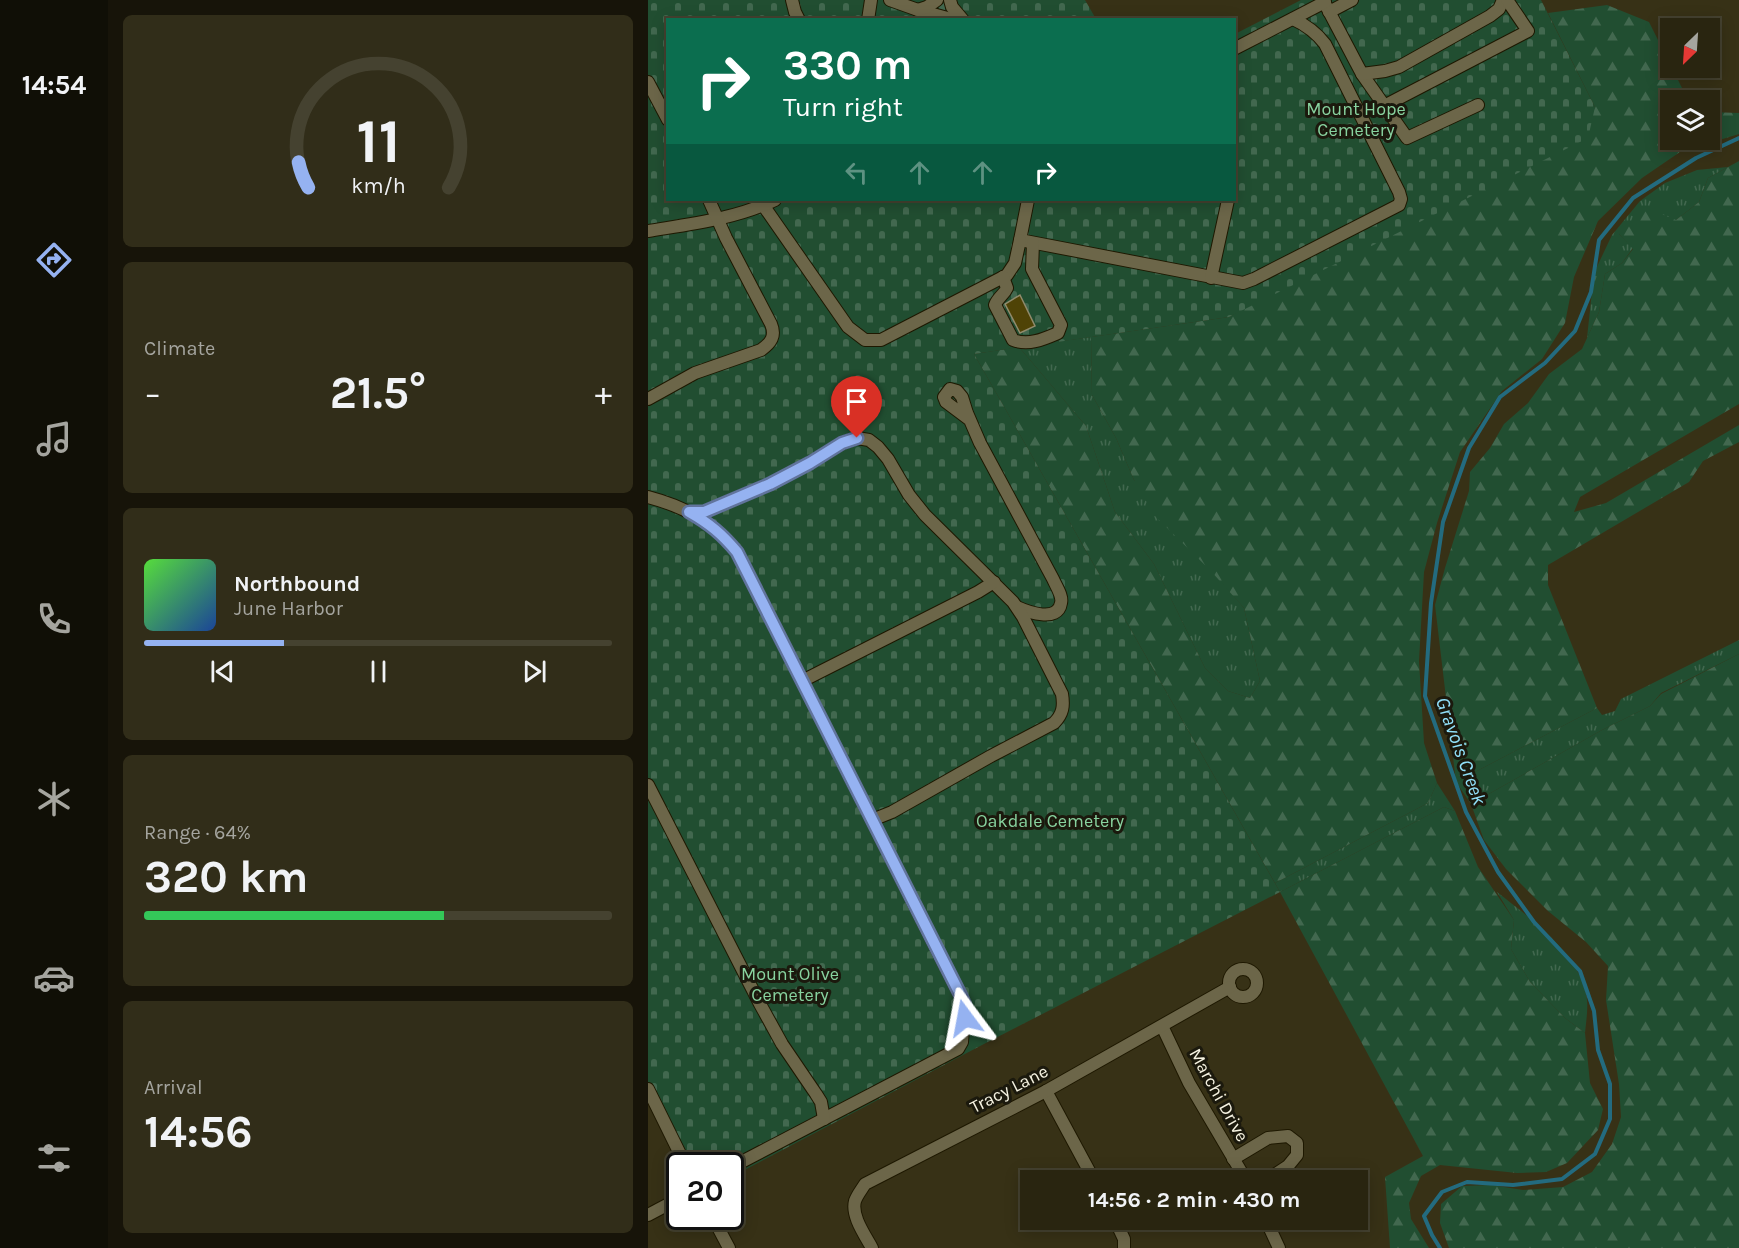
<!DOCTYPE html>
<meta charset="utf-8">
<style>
body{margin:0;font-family:Karla,sans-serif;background:#312d19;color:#f1f3f6;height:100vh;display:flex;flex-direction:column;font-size:22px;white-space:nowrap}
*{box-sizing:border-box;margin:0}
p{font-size:20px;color:#a5a59f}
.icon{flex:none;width:33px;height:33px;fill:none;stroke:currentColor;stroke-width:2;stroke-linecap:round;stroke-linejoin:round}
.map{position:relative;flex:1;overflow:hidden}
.drawer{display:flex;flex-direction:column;gap:15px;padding:15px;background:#171409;width:540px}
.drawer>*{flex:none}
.banner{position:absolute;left:18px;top:18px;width:570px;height:183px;border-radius:0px;box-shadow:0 3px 15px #0003,0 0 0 2px #454230;background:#0b6e4f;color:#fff;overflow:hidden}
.needle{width:39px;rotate:205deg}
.buttons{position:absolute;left:1012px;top:18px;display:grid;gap:12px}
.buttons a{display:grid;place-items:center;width:60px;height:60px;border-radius:0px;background:#292510;box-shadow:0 3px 15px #0003,0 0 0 2px #454230;font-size:30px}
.speed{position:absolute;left:18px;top:1152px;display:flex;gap:12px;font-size:30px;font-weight:700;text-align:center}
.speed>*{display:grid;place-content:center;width:78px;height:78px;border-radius:50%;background:#292510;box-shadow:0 3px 15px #0003,0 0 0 2px #454230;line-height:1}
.speed .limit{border:3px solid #111;border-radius:9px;background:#fff;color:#111}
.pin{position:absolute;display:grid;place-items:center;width:51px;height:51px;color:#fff;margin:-62px -26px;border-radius:50% 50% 50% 0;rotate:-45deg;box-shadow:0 0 6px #0007}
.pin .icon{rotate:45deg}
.me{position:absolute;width:66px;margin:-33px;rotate:347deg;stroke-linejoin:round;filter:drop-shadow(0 0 4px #0008)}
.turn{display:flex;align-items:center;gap:21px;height:126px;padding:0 18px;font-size:27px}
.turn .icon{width:78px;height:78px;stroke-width:2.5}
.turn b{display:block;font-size:42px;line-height:51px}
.lanes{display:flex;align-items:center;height:57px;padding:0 18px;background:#0003;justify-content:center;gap:30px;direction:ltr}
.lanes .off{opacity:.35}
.big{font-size:45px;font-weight:700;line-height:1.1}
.drawer .tile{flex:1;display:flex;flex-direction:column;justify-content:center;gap:9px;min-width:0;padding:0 21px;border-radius:9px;background:#312d19}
.drawer .dial{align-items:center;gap:0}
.dial svg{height:156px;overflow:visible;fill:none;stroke:#454230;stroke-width:7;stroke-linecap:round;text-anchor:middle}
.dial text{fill:#f1f3f6;stroke:none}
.song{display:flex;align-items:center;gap:18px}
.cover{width:72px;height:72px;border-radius:9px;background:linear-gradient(135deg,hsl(110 70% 55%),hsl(220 70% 35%))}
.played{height:6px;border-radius:3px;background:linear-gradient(90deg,#95b2f1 30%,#454230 30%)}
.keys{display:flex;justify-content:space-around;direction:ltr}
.heat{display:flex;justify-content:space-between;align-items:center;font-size:33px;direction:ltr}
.charge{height:9px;border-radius:4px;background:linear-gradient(90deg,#34c759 64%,#454230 0)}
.trip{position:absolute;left:372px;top:1170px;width:348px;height:60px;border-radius:0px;background:#292510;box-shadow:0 3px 15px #0003,0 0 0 2px #454230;font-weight:700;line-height:60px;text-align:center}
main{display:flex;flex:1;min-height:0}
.tabs{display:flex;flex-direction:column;width:108px;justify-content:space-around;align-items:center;background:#100f06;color:#a5a59f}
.tabs .icon{width:42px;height:42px}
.tabs .current{color:#95b2f1}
.tabs b{font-size:27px;color:#f1f3f6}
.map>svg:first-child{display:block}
.grass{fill:url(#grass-tufts)}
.forest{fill:url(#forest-firs)}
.cemetery{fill:url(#cemetery-stones)}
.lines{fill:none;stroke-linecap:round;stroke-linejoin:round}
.stream{stroke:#236b7f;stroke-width:4}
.building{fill:#4f4306;stroke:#918b6d;stroke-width:1.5}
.minor-casing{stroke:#1e1800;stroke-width:14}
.minor{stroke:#6c6649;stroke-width:12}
.route-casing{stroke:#61749d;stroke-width:15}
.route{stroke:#95b2f1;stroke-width:10}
.labels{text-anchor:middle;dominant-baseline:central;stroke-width:6;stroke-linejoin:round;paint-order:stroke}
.park-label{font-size:18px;fill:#88d39f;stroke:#1b190d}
.street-label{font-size:18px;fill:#f6f3e2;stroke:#1b190d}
.water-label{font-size:20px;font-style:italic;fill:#91e0f9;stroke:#1b190d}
</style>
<main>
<nav class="tabs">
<b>14:54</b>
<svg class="icon current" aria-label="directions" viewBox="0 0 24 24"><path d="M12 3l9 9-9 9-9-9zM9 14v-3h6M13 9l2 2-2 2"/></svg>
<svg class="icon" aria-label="music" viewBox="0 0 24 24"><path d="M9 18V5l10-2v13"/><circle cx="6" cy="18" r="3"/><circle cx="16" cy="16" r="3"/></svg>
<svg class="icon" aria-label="phone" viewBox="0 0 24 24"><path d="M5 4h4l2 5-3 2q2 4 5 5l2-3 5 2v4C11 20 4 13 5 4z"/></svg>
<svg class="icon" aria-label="climate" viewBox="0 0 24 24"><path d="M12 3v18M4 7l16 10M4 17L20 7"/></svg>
<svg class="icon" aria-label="car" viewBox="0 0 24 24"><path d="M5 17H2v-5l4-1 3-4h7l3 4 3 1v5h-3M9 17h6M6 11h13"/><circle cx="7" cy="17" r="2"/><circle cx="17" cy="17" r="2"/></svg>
<svg class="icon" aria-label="filters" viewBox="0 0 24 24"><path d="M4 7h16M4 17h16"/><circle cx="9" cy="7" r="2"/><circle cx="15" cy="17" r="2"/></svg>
</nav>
<section class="drawer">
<div class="tile dial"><svg viewBox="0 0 100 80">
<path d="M14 69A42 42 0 1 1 86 69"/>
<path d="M14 69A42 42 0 0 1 9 56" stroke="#95b2f1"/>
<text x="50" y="56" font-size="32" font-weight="700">11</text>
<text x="50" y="72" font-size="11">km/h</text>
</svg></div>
<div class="tile"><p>Climate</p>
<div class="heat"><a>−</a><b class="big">21.5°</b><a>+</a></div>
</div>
<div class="tile">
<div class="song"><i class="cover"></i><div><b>Northbound</b><p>June Harbor</p></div></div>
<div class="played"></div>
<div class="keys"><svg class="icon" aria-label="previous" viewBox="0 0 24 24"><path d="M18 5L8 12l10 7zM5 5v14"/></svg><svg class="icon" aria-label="pause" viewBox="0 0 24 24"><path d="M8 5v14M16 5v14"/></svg><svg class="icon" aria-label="next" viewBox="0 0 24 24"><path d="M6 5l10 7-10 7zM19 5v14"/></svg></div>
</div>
<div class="tile"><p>Range · 64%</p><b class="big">320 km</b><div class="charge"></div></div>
<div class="tile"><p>Arrival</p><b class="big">14:56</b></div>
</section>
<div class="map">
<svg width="1091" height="1248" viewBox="0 0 1091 1248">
<defs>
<pattern id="grass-tufts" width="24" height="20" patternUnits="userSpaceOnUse" patternTransform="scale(1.5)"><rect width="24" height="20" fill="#214e31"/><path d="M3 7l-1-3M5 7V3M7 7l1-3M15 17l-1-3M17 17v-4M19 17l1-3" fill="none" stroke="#42684f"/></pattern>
<pattern id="forest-firs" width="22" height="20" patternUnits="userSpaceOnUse" patternTransform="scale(1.5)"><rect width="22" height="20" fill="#214e31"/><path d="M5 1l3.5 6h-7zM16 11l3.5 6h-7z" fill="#42684f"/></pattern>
<pattern id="cemetery-stones" width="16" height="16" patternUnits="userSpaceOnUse" patternTransform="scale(1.5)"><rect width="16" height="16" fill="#214e31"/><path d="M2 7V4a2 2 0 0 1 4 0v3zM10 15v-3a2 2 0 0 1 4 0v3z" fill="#42684f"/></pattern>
</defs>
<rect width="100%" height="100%" fill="#373116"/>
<g class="grass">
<polygon points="1080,167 1060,178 1051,202 1028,220 971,234 985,248 974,263 957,274 951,312 939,338 946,273 964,235 992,201 1017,183 1049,170"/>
<polygon points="443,337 444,395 468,438 486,480 596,608 612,681 602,698 580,691 557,668 506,564 467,512 438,426 371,347"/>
<polygon points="1091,640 1091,654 1013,693 1002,706 954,730 823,804 808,782 949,708 954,715 967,711 973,699"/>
<polygon points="789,783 807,811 796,807 632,892 627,883 780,803"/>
<path d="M 849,892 C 882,918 934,955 939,1000 C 940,1011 938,1022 937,1033 L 917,1018 L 882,982 L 863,949 L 866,920 Z"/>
</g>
<g class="forest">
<polygon points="959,5 1001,22 1040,100 1023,100 1023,140 1062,140 1062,112 1091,113 1091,134 1032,152 994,178 950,221 926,277 917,323 894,359 854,391 812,452 789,523 776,572 771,661 776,743 789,783 780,803 627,883 326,354 371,347 438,426 467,512 506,564 557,668 580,691 602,698 612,681 596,608 562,570 507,516 486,480 468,438 444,395 443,337 581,317 947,107 900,13"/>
<polygon points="1091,161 1091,404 932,497 926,512 958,503 1091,425 1091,442 1055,461 1041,482 900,565 900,585 949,708 808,782 787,605 797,568 821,491 822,472 842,448 856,424 880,403 901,374 934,349 951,312 957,274 974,263 985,249 971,234 996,207 1028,220 1051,202 1060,178"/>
<polygon points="1091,654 1091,1248 801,1248 792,1223 793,1204 814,1186 843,1185 875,1190 915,1187 944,1172 964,1144 973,1117 971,1084 958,1000 960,966 938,942 900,911 858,869 836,840 823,804 954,730 1002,706 1013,694"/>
<polygon points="796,807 807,811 830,867 866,920 863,949 882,982 917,1018 937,1033 942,1083 955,1109 950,1130 919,1163 898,1172 869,1173 792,1165 773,1176 761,1203 763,1219 781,1248 742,1248 737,1177 775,1156 632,892"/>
</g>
<polygon class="cemetery" points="0,0 437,0 448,19 20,20 20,200 586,200 587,34 653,0 893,0 947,107 940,138 581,317 326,354 632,892 334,1045 83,1177 82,1166 41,1165 0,1085"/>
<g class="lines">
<polyline class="stream" points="792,1248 784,1235 776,1216 794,1192 819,1182 865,1185 914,1179 947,1154 962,1119 962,1084 950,1050 946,1011 932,971 886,922 850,872 818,812 777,696 783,603 795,522 821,448 852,397 897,363 927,331 943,292 951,240 985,198 1048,158 1091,138"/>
</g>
<polygon class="building" points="372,295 387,326 372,333 357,304"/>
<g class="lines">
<g class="minor-casing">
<g id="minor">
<polyline points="144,0 147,12 151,20"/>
<polyline points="242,0 270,10 307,20"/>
<polyline points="302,0 304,7 315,20"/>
<polyline points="675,0 714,74 759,138 830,105"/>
<polyline points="270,10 279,7 289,0"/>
<polyline points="681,12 704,0"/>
<polyline points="220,20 223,0"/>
<polyline points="586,49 677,2"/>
<polyline points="714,74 737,71 751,67 842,16 851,9 855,0"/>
<polyline points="0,82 20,120"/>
<polyline points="736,106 880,31 859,0"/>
<path d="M 380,200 L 372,240 L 595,283 L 606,279 L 751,205 L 753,199 L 751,192 L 677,44 C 668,32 658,25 645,19"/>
<polyline points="115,205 200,327 217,340 233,340 359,275 367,263 372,240"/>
<path d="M 0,231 C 43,224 87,219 127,200"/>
<path d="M 355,277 L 359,288 C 356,295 350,297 347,305 L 365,340 C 381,346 396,339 410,333 L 413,325 L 384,269 L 385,243"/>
<polyline points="563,278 580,200"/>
<path d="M 0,399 L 47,373 L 113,350 C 123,343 128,336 123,324 L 78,238 L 61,200"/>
<path d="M 322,420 L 298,402 L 296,397 L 302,389 L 309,391 L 314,397 L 319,413 L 332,443 L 405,579 C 408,586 415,596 413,603 C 410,623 380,612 369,607"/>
<path d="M 0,497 C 38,507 64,522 89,552 L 317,1005 L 314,1042 L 310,1049 L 82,1168"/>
<path d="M 42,512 L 56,512 L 122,484 L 162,463 L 194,443 L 209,438 L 221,440 L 230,447 L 240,459 L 261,495 L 277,515 L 365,602 L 375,617 L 414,694 C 416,706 415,714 406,723 L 343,756 L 244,812 L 224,820"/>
<polyline points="154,681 330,592 346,582"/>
<polyline points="0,785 112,1004 134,1044 168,1094 173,1102 176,1119"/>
<circle cx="595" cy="983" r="14"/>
<polyline points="514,1026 541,1083 598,1180"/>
<polyline points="0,1089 38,1166"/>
<polyline points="398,1091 446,1180"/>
<polyline points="585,1159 620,1138 640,1136 649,1143 649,1155 640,1166 619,1180"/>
<polyline points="0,1215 32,1198"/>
<polyline points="64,1216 81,1248"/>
<polyline points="467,1220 476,1239 476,1248"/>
<polyline points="618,1220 631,1248"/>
<path d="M 224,1248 C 217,1235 203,1216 207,1201 C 209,1195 214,1189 217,1184 L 398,1091 L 582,987"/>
</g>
</g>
<use href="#minor" class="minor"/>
</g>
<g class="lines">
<g class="route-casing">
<path id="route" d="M 209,438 L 194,443 L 162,463 L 122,484 L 56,512 L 41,512 C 62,524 74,534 89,552 L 313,996 L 317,1005 L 317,1018"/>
</g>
<use href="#route" class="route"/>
</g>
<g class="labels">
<g class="park-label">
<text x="708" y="109">Mount Hope<tspan x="708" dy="21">Cemetery</tspan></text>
<text x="402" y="821">Oakdale Cemetery</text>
<text x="142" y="974">Mount Olive<tspan x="142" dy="21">Cemetery</tspan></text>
</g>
<g class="street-label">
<text transform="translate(361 1089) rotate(-27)">Tracy Lane</text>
<text transform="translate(571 1095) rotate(61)">Marchi Drive</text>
</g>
<g class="water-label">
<text transform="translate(813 751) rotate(70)">Gravois Creek</text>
</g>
</g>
</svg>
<div class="buttons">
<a><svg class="needle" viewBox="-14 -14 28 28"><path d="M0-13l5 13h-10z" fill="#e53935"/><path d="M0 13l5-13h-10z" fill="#a5a59f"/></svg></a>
<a><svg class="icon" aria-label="layers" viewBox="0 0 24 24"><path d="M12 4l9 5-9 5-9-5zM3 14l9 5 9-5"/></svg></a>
</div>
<div class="speed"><div class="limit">20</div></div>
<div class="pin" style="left:209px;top:438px;background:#d93025"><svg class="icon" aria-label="arrive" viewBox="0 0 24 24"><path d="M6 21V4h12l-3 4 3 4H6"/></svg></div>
<svg class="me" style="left:317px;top:1018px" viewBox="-20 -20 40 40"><path d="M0-17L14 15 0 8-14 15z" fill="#95b2f1" stroke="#fff" stroke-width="4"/></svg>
<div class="trip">14:56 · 2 min · 430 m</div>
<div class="banner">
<div class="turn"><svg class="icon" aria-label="right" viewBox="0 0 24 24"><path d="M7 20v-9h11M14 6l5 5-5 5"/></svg><div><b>330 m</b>Turn right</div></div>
<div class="lanes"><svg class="icon off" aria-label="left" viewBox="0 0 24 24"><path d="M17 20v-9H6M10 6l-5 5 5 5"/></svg><svg class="icon off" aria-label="ahead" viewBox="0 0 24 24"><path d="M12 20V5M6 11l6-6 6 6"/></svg><svg class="icon off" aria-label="ahead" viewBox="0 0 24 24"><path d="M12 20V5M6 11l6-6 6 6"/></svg><svg class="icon" aria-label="right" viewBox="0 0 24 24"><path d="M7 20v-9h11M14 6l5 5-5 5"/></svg></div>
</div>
</div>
</main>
